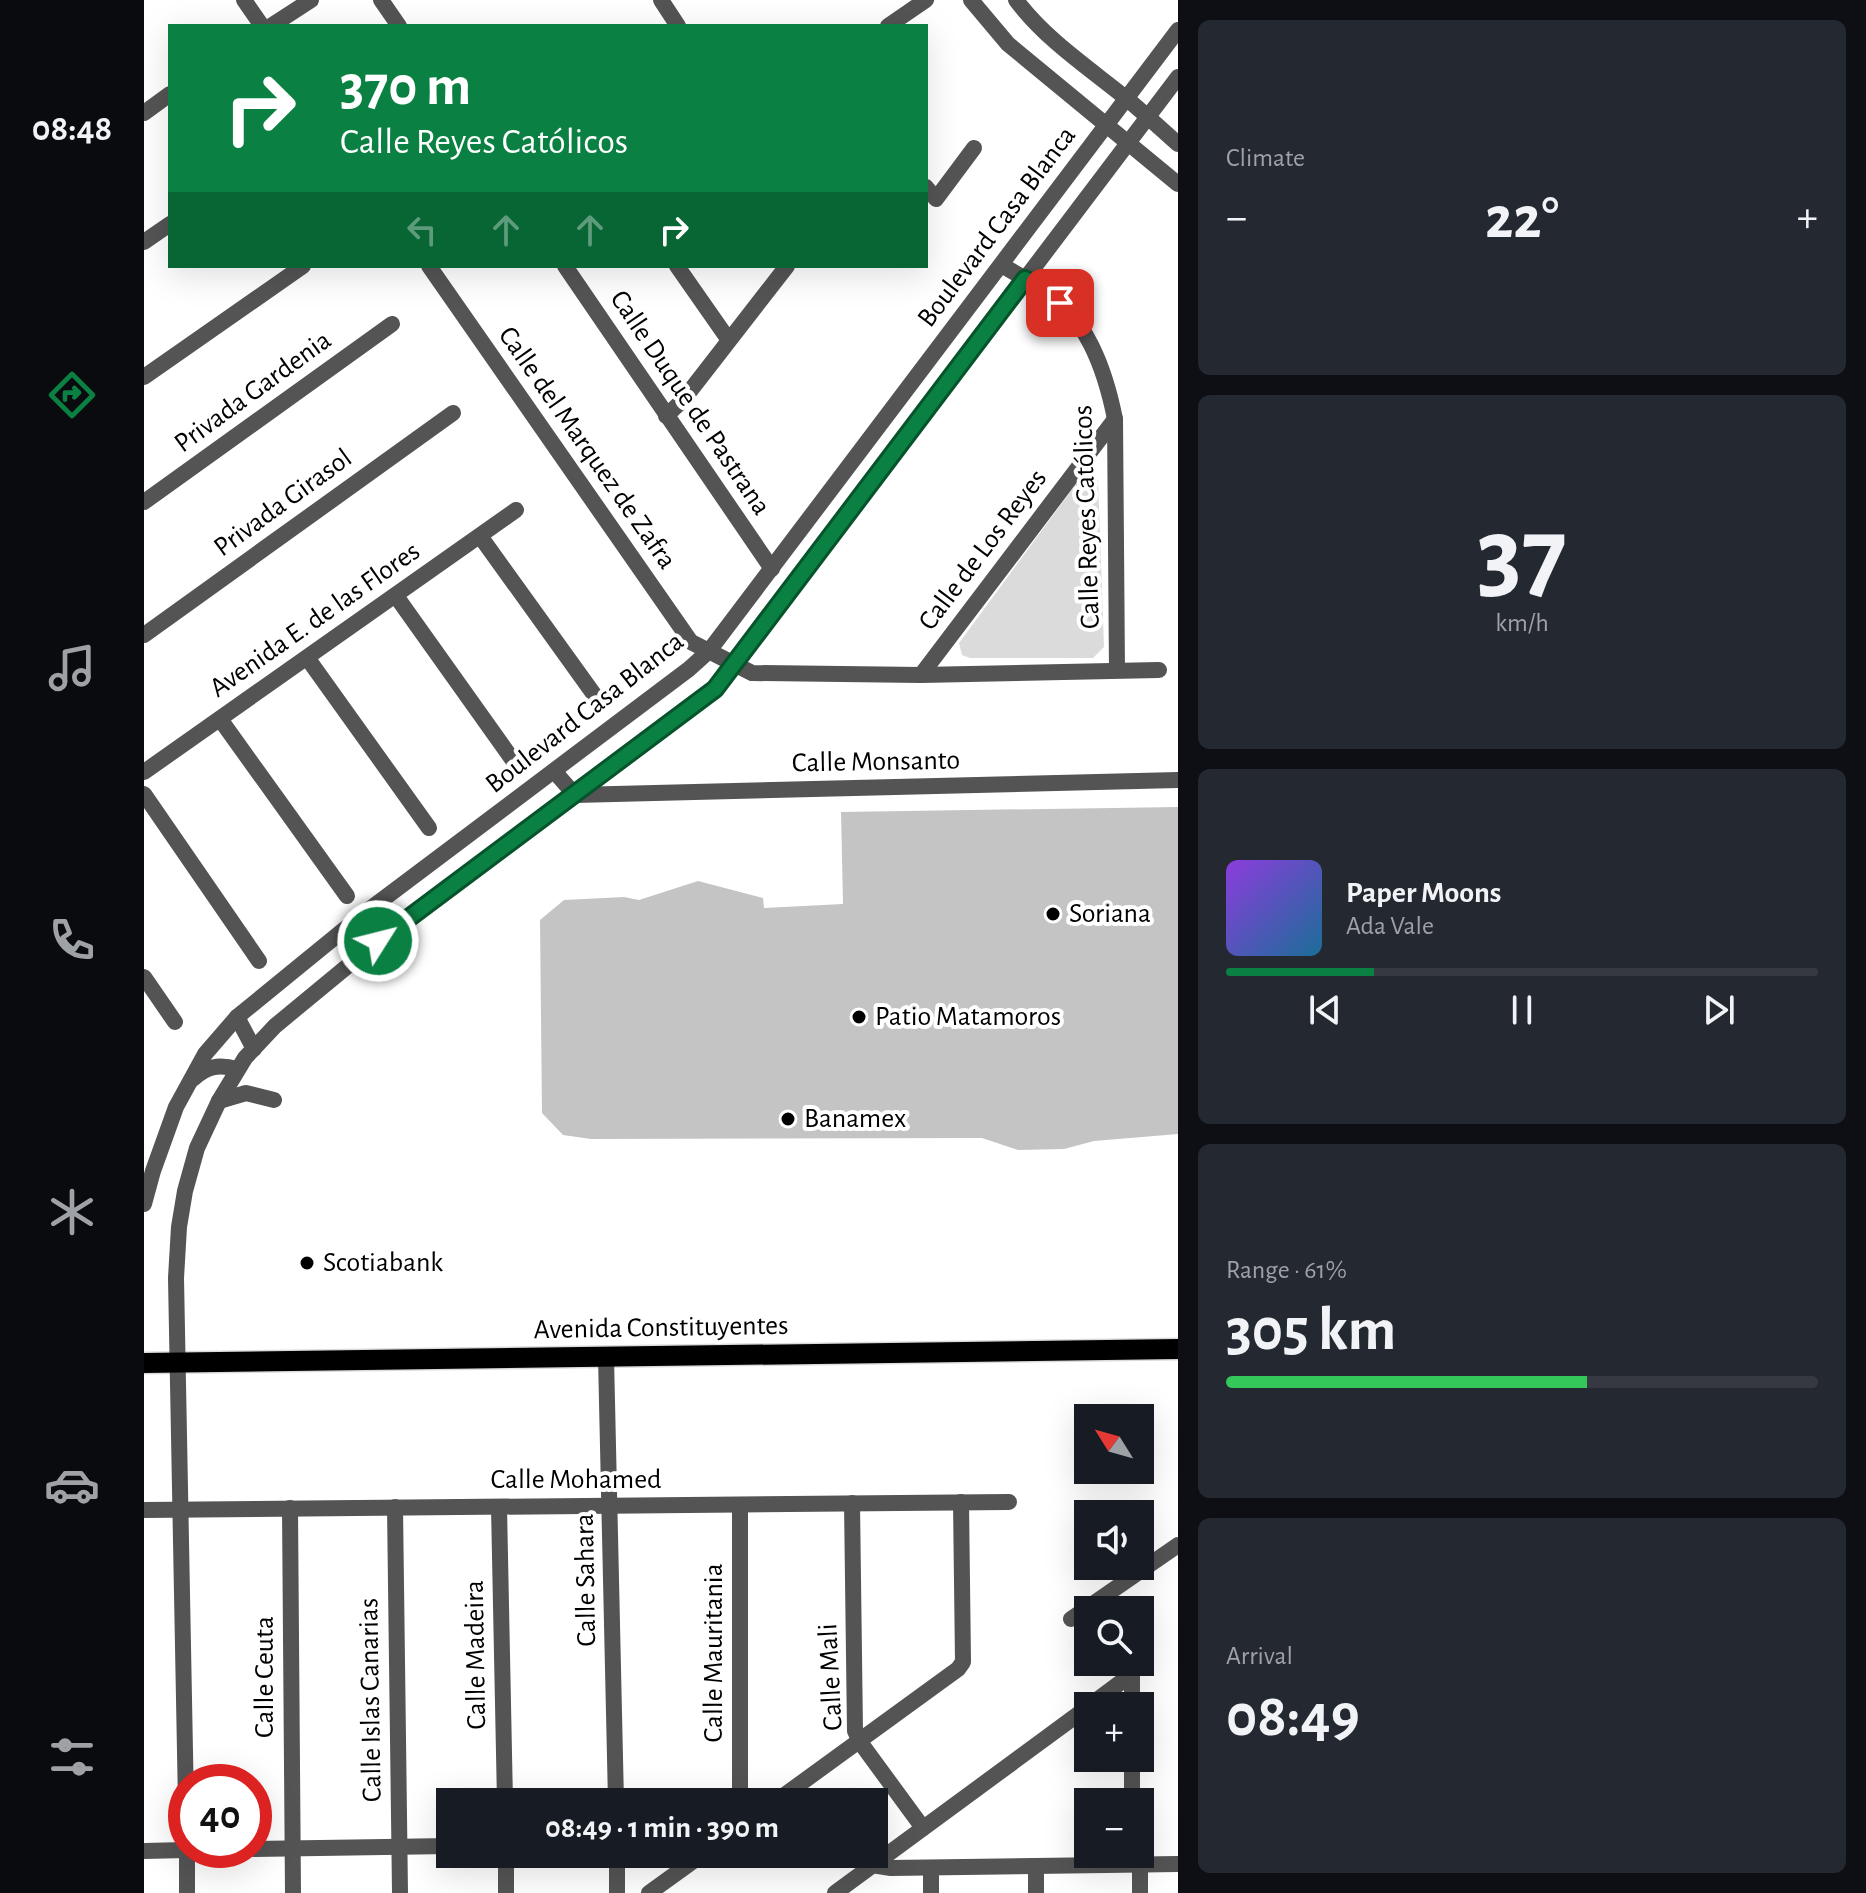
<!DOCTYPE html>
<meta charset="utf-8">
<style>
body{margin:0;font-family:"Alegreya Sans",sans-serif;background:#242831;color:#f1f3f6;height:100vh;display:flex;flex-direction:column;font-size:30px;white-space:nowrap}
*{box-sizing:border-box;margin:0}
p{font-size:26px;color:#9ea1a6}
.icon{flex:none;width:44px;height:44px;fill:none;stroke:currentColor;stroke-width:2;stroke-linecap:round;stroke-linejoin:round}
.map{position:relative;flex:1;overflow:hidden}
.sheet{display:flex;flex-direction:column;gap:20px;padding:20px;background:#0d0f14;width:688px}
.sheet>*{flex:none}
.guide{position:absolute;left:24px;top:24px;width:760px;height:244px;border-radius:0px;box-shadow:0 8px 32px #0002;background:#0b8043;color:#fff;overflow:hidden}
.needle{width:52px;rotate:307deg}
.controls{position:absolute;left:930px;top:1404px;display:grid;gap:16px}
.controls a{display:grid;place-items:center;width:80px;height:80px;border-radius:0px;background:#171b24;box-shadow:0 8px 32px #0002;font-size:40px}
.speed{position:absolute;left:24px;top:1764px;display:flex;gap:16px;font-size:40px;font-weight:700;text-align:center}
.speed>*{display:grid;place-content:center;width:104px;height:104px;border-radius:50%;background:#171b24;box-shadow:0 8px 32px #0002;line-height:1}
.speed .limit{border:12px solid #d22;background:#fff;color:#111}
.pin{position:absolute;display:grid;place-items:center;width:68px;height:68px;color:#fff;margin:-34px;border-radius:16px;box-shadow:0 4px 12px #0006}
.me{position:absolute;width:88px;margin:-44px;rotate:54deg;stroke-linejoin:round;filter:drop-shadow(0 0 6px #0008)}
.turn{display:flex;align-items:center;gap:28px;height:168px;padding:0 40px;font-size:36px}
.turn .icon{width:104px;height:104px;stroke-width:2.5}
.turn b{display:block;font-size:56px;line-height:68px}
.lanes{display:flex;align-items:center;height:76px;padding:0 40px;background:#0003;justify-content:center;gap:40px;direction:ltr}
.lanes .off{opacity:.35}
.big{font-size:60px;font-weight:700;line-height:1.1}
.sheet .card{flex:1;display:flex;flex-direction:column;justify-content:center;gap:12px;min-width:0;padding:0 28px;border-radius:12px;background:#242831}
.sheet .dial{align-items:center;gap:0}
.dial b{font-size:104px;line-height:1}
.song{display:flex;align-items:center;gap:24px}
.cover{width:96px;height:96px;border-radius:12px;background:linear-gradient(135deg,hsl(270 70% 55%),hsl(200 70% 35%))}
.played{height:8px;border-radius:4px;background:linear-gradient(90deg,#0b8043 25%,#363941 25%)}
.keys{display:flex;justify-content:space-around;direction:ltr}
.heat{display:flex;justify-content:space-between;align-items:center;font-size:44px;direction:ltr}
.charge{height:12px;border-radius:6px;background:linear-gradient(90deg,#34c759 61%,#363941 0)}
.trip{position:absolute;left:292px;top:1788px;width:452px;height:80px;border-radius:0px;background:#171b24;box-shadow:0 8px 32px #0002;font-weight:700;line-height:80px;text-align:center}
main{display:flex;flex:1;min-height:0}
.tabs{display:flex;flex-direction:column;width:144px;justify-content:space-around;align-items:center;background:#090b0e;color:#9ea1a6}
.tabs .icon{width:56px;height:56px}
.tabs .current{color:#0b8043}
.tabs b{font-size:36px;color:#f1f3f6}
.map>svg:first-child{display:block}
.park{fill:#dbdbdb}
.building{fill:#c4c4c4}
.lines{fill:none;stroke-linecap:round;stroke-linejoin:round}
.major-casing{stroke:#dbdbdb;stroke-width:23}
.minor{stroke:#545454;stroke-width:16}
.major{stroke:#000;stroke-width:20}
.route-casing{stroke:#07532c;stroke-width:20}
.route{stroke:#0b8043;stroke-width:14}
.poi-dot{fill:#000;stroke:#fff;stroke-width:3}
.labels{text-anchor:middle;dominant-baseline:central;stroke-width:8;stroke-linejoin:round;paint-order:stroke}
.street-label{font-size:28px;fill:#000;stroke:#fff}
.poi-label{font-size:28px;fill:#000;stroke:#fff;text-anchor:start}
</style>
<main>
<nav class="tabs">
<b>08:48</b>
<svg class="icon current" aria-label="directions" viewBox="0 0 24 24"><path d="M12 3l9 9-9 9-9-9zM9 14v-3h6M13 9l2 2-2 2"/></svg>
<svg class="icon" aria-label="music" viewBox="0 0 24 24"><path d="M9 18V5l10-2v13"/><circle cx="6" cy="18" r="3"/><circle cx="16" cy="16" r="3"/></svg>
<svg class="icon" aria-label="phone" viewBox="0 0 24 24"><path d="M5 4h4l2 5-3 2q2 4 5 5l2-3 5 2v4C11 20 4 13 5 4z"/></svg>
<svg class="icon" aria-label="climate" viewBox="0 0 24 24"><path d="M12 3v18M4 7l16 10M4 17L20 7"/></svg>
<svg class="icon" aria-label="car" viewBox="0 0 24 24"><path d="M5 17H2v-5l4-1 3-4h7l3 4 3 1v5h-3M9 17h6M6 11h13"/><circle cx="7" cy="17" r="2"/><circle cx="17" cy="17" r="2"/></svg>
<svg class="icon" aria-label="filters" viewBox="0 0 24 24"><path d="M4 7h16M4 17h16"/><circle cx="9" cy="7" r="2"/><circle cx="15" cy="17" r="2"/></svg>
</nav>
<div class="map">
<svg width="1034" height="1893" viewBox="0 0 1034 1893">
<rect width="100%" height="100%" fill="#fff"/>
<polygon class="park" points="948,475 954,479 960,647 949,658 826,658 818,655 815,643 932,484 941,476"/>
<polygon class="building" points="1034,807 1034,1134 950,1141 920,1149 874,1150 838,1138 447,1139 419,1135 398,1113 396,920 420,900 480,897 495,900 554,881 619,898 620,908 699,904 697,812"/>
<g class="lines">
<g class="major-casing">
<polyline id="major" points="0,1363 1034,1349"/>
</g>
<g class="minor">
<polyline points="100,0 118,26"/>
<polyline points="237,0 255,26"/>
<polyline points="517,0 534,26"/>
<polyline points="827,0 864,44 1034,184"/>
<path d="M 872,0 C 902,40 945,68 983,99 C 1000,113 1017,129 1034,144"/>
<polyline points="127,26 167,0"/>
<polyline points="744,26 782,0"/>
<polyline points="0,113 26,94"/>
<polyline points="782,187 792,199 830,148"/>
<polyline points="0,242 26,224"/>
<path d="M 858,265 C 870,273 883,279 896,287 C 942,315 961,369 971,419 L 973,670"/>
<polyline points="285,266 547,642 608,673 777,675 1015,670"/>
<polyline points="421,266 628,569"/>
<polyline points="533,266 584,339"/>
<polyline points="0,377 159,266"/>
<polyline points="522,416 539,400 643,266"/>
<polyline points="0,502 248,324"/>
<polyline points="336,536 454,700"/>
<polyline points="252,596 373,766"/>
<polyline points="0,635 309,413"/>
<polyline points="164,659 285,828"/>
<polyline points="777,675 971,419"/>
<polyline points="76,719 203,896"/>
<polyline points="410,771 431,795 1034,780"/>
<polyline points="0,772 372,510"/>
<polyline points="0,794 115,961"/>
<polyline points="0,977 31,1022"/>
<polyline points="93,1017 110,1049"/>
<path d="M 49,1079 C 63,1066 75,1064 93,1069"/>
<polyline points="75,1101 102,1093 130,1100"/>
<polyline points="0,1204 9,1171 32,1107 61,1054 93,1017 218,915 545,669 565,651 1034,30"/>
<polyline points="462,1357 472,1802"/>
<polyline points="708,1503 711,1731 716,1742 779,1828"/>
<polyline points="596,1505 596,1802"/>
<polyline points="251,1507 256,1893"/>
<polyline points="355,1507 361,1802"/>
<polyline points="146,1508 149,1893"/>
<polyline points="0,1510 865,1502"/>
<polyline points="927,1619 1034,1545"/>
<polyline points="945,1706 988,1674"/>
<polyline points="988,1706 988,1662"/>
<polyline points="631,1802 814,1669 819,1662 817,1502"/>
<polyline points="988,1802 988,1758"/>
<polyline points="42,1804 32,1278 35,1227 41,1191 53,1148 75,1101 101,1058 131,1026 234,941 571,689 1034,77"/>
<polyline points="110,1849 306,1846"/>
<polyline points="43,1850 43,1893"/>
<polyline points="0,1851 42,1850"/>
<polyline points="362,1854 362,1893"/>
<polyline points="473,1854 473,1893"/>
<polyline points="990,1859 996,1865 996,1893"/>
<polyline points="728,1865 747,1868 1034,1864"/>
<polyline points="787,1868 787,1893"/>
<polyline points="505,1893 559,1854"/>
<polyline points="691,1893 944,1707"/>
<polyline points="892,1893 892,1866"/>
</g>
<use href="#major" class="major"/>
</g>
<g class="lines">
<g class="route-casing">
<polyline id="route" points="234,941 571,689 881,279 896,287 916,303"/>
</g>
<use href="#route" class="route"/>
</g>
<g class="poi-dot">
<circle cx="909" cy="914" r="8"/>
<circle cx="715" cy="1017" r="8"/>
<circle cx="644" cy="1119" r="8"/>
<circle cx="163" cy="1263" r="8"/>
</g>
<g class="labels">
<g class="street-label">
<text transform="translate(853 227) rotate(-53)">Boulevard Casa Blanca</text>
<text transform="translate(109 392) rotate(-36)">Privada Gardenia</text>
<text transform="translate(546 403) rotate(56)">Calle Duque de Pastrana</text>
<text transform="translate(443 448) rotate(55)">Calle del Marquez de Zafra</text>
<text transform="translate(139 503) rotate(-36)">Privada Girasol</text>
<text transform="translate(943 517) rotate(-92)">Calle Reyes Católicos</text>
<text transform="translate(839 550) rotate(-53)">Calle de Los Reyes</text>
<text transform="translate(171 620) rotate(-35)">Avenida E. de las Flores</text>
<text transform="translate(441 713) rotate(-38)">Boulevard Casa Blanca</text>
<text transform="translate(732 762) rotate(-1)">Calle Monsanto</text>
<text transform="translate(517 1328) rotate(-1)">Avenida Constituyentes</text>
<text x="432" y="1480">Calle Mohamed</text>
<text transform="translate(442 1580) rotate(-91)">Calle Sahara</text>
<text transform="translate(570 1653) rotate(-90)">Calle Mauritania</text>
<text transform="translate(332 1655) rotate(-91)">Calle Madeira</text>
<text transform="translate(121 1677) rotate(-90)">Calle Ceuta</text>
<text transform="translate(687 1677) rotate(-93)">Calle Mali</text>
<text transform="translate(227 1700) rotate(-91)">Calle Islas Canarias</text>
</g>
<g class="poi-label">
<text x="925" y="914">Soriana</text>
<text x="731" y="1017">Patio Matamoros</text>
<text x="660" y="1119">Banamex</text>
<text x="179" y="1263">Scotiabank</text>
</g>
</g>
</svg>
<div class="controls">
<a><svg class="needle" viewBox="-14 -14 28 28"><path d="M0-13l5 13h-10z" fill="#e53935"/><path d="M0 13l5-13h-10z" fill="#9ea1a6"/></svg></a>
<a><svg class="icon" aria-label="sound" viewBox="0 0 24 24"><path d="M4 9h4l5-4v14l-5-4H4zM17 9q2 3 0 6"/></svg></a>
<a><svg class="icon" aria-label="search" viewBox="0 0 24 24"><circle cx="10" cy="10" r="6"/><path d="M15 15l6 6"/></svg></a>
<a>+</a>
<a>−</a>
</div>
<div class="speed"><div class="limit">40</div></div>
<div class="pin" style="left:916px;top:303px;background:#d93025"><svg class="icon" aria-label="arrive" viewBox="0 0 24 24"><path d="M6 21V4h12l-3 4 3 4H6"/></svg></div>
<svg class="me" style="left:234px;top:941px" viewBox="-20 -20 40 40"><circle r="17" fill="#0b8043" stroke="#fff" stroke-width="3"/><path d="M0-11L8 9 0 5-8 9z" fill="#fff"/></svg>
<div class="trip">08:49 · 1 min · 390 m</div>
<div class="guide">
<div class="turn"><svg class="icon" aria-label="right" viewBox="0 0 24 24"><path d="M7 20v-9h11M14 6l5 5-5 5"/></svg><div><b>370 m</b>Calle Reyes Católicos</div></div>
<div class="lanes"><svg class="icon off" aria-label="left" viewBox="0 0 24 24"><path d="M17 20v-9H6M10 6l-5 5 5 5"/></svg><svg class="icon off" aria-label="ahead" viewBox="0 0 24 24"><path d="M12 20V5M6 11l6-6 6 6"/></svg><svg class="icon off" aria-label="ahead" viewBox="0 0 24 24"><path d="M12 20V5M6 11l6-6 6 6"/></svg><svg class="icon" aria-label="right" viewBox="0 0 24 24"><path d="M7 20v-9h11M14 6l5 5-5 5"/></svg></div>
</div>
</div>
<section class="sheet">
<div class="card"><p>Climate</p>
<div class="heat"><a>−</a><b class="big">22°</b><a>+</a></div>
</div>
<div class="card dial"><b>37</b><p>km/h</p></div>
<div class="card">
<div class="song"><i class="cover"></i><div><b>Paper Moons</b><p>Ada Vale</p></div></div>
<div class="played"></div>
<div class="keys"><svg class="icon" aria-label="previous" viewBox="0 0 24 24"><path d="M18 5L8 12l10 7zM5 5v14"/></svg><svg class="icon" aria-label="pause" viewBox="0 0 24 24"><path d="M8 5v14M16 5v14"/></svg><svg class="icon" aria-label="next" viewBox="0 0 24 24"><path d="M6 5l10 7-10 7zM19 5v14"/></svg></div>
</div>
<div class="card"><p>Range · 61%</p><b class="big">305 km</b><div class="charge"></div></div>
<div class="card"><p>Arrival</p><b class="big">08:49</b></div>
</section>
</main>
